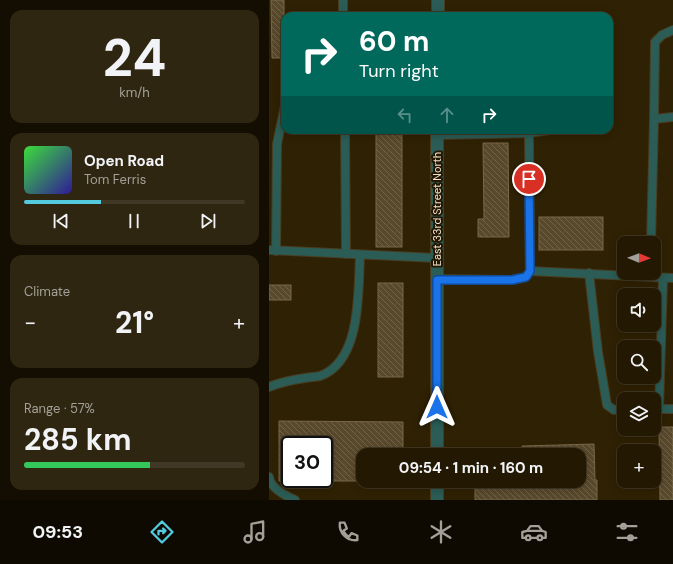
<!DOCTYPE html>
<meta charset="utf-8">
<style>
body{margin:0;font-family:"DM Sans",sans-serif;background:#2f2611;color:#f1f3f6;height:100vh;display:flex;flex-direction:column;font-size:15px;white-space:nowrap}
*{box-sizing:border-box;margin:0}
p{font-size:13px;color:#a3a099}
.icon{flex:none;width:22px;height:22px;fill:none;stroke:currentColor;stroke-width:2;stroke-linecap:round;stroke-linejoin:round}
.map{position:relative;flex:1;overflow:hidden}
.side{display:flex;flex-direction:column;gap:10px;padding:10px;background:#130e01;width:269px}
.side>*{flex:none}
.guide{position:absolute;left:12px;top:12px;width:332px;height:122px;border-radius:12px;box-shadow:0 2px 10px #0003,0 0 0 1px #403824;background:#00695c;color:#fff;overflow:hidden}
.needle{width:26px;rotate:91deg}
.controls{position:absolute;left:348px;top:236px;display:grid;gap:8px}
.controls a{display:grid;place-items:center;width:44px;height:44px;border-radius:8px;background:#231902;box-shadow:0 2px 10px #0003,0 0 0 1px #403824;font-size:20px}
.speed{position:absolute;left:12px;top:436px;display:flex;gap:8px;font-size:20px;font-weight:700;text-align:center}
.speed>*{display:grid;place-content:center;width:52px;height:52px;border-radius:50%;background:#231902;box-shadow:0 2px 10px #0003,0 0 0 1px #403824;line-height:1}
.speed .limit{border:2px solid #111;border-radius:6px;background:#fff;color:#111}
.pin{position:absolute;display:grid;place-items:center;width:34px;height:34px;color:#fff;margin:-17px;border:2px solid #fff;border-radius:50%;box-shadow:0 1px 4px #0007}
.me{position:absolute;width:44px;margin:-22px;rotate:0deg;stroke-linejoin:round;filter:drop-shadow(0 0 3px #0008)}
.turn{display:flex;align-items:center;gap:14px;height:84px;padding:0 12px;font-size:18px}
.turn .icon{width:52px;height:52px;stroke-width:2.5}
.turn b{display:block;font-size:28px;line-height:34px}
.lanes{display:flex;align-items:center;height:38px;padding:0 12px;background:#0003;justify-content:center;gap:20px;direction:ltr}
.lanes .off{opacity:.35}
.big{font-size:30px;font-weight:700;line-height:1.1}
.side .widget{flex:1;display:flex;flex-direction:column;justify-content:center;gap:6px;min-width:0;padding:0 14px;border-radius:12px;background:#2f2611}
.side .dial{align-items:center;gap:0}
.dial b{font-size:52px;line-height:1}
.song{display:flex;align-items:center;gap:12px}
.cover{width:48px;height:48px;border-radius:6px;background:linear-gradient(135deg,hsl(120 70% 55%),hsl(250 70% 35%))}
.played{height:4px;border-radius:2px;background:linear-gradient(90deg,#54cade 35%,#403824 35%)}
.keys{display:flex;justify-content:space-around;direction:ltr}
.heat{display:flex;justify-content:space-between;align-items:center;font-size:22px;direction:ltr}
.charge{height:6px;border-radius:3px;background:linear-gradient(90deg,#34c759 57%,#403824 0)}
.trip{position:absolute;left:87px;top:448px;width:230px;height:40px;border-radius:12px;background:#231902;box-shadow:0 2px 10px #0003,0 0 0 1px #403824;font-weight:700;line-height:40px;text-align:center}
.menu{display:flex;height:64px;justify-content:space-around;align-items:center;background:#0e0a01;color:#a3a099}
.menu .icon{width:28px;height:28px}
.menu .on{color:#54cade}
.menu b{font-size:18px;color:#f1f3f6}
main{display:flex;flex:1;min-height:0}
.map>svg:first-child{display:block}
.building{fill:url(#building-back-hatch);stroke:#79684a}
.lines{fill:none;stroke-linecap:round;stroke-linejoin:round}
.lane-casing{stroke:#493c20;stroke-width:10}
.street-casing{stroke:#493c20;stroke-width:14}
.lane{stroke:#2b5c55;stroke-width:8}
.street{stroke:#2b5c55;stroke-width:12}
.route-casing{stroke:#114b97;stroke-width:10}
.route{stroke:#1a73e8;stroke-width:7}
.labels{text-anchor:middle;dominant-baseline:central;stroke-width:4;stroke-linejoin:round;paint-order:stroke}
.street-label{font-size:11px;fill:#eae1d0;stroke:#251700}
</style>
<main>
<section class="side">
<div class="widget dial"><b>24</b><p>km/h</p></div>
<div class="widget">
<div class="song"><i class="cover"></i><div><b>Open Road</b><p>Tom Ferris</p></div></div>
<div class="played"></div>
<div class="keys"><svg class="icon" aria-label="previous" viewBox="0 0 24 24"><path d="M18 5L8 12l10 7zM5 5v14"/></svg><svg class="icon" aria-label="pause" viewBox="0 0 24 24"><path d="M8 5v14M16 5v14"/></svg><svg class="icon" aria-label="next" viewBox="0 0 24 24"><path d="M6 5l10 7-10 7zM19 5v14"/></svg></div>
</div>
<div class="widget"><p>Climate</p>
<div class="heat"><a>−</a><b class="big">21°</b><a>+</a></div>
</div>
<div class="widget"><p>Range · 57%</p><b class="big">285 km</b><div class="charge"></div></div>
</section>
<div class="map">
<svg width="404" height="500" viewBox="0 0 404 500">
<defs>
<pattern id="building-back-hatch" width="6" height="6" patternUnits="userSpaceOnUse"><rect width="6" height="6" fill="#59492c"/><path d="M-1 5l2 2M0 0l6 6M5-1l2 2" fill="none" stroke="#71634a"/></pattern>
</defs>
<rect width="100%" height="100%" fill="#2f2103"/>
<g class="building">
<polygon points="2,0 15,0 15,58 3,58"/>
<rect x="107" y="130" width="26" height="117"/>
<polygon points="214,143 239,143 240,237 209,237 209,219 215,219"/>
<rect x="270" y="217" width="64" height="33"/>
<rect x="109" y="283" width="25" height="94"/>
<rect x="0" y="285" width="22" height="15"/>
<polygon points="10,421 134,422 134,455 94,455 94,481 55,481 55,445 21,445 21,481 10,481"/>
<polygon points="390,427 404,427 404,500 391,500"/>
<polygon points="325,444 326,480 328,480 328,500 206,500 206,481 310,481 310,455 253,455 253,446"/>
</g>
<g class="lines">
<g class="lane-casing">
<g id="lane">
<polyline points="74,0 74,16"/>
<polyline points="385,119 386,42 393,35 404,30"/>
<polyline points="76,130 77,254"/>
<polyline points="168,135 260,133 280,130"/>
<polyline points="382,243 385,119 404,117"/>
<polyline points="0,250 168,258"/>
<polyline points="7,251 8,144 16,106"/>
<polyline points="261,271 382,277 382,273"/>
<polyline points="320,273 329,352 338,405 345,410 355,409"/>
<polyline points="382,277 404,278"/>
<polyline points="168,279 243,280 257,277 261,271 260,133"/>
<path d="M 0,387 C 12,382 23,380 36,378 C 40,377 46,377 51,376 C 93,361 89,290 91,255"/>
<polyline points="385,409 404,409"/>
<polyline points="390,409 394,278"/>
<path d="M 0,477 C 1,488 17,496 26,500"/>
</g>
</g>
<g class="street-casing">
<g id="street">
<polyline points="169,16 169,0"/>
<polyline points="168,455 168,130"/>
<polyline points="168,500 168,481"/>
</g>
</g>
<use href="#lane" class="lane"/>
<use href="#street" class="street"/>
</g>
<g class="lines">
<g class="route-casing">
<polyline id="route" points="168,407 168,280 243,280 257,277 261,271 260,179"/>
</g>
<use href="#route" class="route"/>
</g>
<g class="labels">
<g class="street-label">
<text transform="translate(168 209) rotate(-90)">East 33rd Street North</text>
</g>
</g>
</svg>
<div class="controls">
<a><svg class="needle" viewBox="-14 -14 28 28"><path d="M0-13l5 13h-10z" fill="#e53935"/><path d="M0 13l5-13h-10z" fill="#a3a099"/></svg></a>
<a><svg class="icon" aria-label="sound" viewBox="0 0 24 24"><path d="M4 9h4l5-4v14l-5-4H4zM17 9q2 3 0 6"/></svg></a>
<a><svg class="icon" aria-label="search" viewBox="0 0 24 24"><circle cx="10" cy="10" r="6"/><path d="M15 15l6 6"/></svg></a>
<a><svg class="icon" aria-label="layers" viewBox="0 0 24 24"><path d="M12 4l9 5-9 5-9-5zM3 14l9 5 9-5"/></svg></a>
<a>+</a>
</div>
<div class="speed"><div class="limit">30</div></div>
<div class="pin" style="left:260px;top:179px;background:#d93025"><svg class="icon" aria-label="arrive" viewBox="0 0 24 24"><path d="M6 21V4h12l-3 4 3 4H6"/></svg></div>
<svg class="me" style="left:168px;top:407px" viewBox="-20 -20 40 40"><path d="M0-17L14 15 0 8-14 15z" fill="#1a73e8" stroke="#fff" stroke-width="4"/></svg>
<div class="trip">09:54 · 1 min · 160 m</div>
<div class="guide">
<div class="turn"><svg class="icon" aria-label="right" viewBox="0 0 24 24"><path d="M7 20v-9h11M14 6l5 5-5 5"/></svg><div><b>60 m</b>Turn right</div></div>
<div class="lanes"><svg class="icon off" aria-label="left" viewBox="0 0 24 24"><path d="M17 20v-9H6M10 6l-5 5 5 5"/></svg><svg class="icon off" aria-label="ahead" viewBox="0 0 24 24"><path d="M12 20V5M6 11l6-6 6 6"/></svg><svg class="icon" aria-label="right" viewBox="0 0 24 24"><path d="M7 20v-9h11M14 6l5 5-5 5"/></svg></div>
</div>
</div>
</main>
<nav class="menu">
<b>09:53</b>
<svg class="icon on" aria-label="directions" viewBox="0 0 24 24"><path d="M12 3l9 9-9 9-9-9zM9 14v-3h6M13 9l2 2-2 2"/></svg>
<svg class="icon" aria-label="music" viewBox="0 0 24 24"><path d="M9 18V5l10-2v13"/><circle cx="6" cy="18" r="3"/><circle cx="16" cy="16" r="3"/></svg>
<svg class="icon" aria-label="phone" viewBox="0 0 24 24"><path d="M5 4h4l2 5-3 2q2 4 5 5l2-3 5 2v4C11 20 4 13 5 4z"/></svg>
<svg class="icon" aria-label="climate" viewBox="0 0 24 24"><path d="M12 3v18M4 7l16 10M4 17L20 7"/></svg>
<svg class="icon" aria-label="car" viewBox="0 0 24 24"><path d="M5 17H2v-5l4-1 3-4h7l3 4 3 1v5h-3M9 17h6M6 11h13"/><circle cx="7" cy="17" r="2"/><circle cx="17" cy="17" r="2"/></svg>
<svg class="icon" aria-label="filters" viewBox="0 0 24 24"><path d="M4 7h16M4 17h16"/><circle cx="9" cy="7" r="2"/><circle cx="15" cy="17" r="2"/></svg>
</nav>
